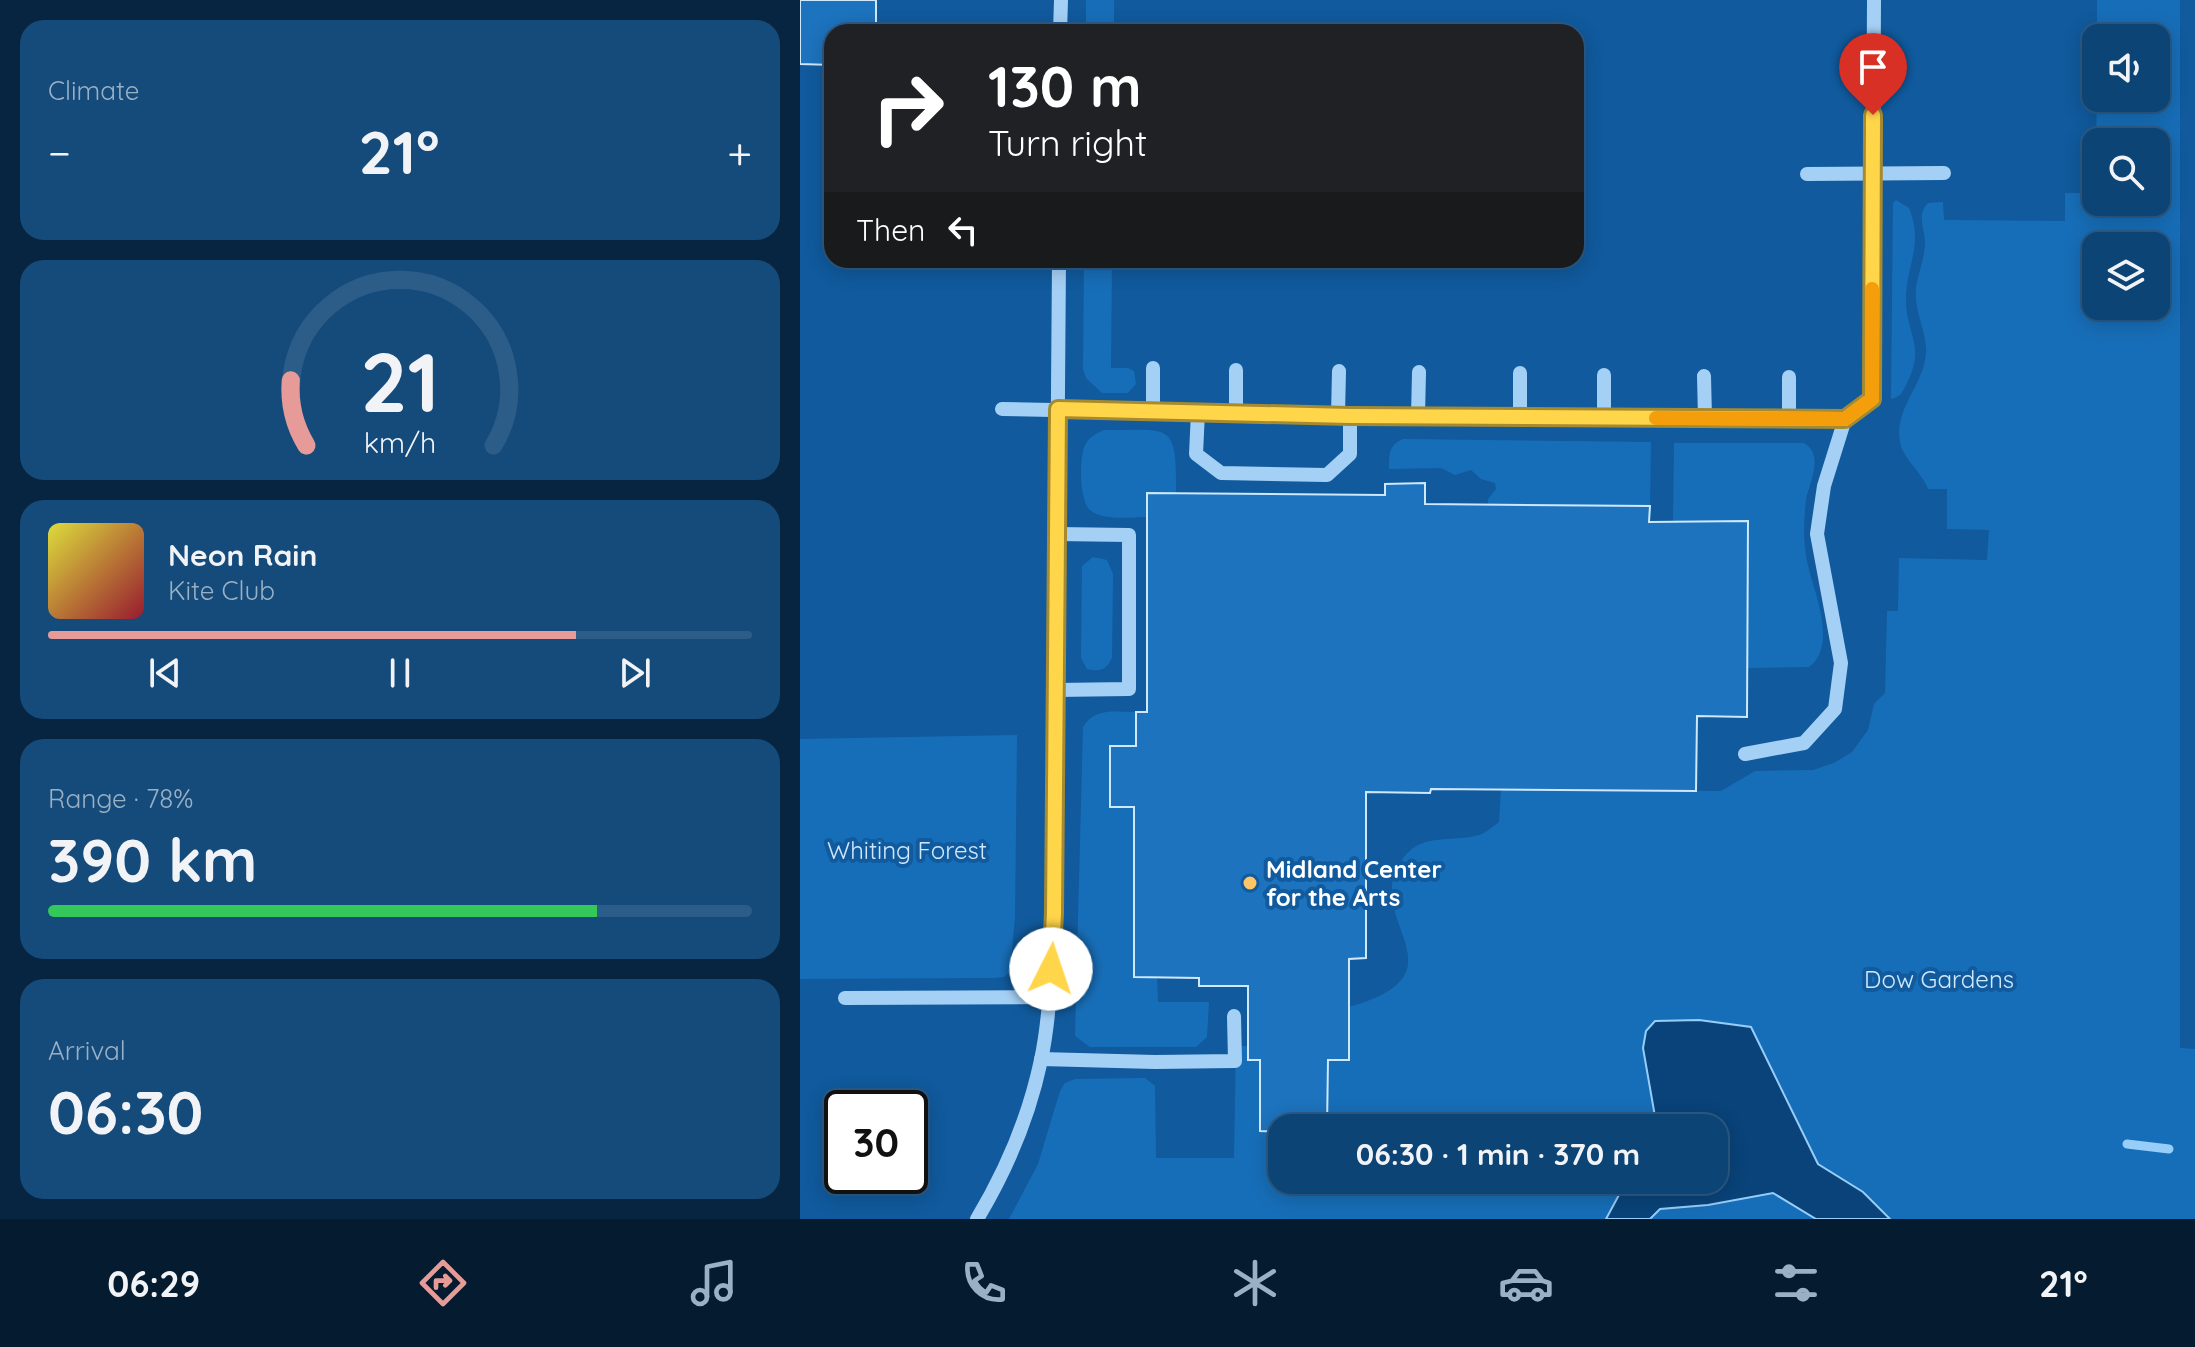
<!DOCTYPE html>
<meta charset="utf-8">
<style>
body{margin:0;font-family:Quicksand,sans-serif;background:#154b7b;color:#f1f3f6;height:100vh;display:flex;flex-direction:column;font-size:30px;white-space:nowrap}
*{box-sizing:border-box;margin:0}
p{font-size:26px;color:#9ab0c5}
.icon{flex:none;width:44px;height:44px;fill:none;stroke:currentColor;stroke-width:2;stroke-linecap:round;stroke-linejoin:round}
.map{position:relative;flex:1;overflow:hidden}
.sheet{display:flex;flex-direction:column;gap:20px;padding:20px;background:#072541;width:800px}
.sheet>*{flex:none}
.guide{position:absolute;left:24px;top:24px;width:760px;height:244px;border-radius:24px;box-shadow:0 4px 20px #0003,0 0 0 2px #2c5c88;background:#202124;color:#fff;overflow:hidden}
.controls{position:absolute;left:1282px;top:24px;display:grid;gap:16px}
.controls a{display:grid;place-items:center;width:88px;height:88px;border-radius:16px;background:#0c4476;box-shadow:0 4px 20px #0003,0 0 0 2px #2c5c88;font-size:40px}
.speed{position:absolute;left:24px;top:1090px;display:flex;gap:16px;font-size:40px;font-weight:700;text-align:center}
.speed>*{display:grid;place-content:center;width:104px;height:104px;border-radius:50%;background:#0c4476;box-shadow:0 4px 20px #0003,0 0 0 2px #2c5c88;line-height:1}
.speed .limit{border:4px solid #111;border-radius:12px;background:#fff;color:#111}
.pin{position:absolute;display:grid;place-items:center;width:68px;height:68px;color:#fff;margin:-82px -34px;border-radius:50% 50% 50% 0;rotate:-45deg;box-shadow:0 0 8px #0007}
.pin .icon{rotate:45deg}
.me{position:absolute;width:88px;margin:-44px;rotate:4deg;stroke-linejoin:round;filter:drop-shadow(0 0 6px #0008)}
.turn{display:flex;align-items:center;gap:28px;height:168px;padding:0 32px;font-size:36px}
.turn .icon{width:104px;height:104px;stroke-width:2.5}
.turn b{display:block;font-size:56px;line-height:68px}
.then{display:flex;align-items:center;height:76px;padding:0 32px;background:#0003;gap:16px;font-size:30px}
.big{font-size:60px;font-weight:700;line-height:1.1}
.sheet .widget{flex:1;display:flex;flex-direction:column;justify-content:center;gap:12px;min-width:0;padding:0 28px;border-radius:24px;background:#154b7b}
.sheet .dial{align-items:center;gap:0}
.dial svg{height:208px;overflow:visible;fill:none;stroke:#2c5c88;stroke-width:7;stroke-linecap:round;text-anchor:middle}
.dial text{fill:#f1f3f6;stroke:none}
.song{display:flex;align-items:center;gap:24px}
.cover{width:96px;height:96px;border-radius:12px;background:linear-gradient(135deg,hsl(60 70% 55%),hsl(350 70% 35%))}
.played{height:8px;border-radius:4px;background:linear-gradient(90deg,#e69b98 75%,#2c5c88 75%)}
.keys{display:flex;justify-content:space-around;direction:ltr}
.heat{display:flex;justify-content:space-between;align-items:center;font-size:44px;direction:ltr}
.charge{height:12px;border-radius:6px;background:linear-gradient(90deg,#34c759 78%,#2c5c88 0)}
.trip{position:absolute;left:468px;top:1114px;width:460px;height:80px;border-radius:24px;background:#0c4476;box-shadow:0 4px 20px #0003,0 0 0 2px #2c5c88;font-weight:700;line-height:80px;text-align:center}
.tab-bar{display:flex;height:128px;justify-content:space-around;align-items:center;background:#051b2f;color:#9ab0c5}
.tab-bar .icon{width:56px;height:56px}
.tab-bar .current{color:#e69b98}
.tab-bar b{font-size:36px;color:#f1f3f6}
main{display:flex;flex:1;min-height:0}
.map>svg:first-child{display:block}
.green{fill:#176eb8;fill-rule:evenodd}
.water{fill:#094379;stroke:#97cdf9;stroke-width:2}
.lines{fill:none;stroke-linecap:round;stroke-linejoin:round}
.stream{stroke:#97cdf9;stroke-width:9}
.building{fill:#1d73bd;stroke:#cee8fe;stroke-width:2}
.minor{stroke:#a5d0f5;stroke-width:14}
.route-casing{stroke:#a68a30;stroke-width:20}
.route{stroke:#ffd54a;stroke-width:14}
.slow{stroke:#f59e0b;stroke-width:14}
.poi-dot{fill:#ffc669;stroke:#105a9d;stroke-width:3}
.labels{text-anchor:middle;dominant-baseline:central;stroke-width:8;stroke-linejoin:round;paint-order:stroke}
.park-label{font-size:24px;fill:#cee8fe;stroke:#105a9d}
.poi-label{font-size:24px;font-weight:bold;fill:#fff;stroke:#105a9d;text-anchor:start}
</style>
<main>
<section class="sheet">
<div class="widget"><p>Climate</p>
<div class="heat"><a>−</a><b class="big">21°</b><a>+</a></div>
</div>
<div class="widget dial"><svg viewBox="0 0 100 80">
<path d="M14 69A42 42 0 1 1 86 69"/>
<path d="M14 69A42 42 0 0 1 8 44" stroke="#e69b98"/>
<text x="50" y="56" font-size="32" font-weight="700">21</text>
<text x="50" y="72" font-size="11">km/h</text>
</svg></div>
<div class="widget">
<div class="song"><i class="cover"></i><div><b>Neon Rain</b><p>Kite Club</p></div></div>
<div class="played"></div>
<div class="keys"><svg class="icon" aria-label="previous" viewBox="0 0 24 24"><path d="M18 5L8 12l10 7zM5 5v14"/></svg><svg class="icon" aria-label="pause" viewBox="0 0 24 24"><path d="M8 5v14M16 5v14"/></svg><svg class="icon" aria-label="next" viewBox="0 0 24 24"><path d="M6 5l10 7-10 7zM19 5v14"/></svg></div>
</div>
<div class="widget"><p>Range · 78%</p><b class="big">390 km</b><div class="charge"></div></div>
<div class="widget"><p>Arrival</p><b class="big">06:30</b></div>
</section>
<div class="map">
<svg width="1395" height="1219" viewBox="0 0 1395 1219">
<rect width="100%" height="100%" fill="#105a9d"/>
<g class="green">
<rect x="286" y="0" width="28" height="32"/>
<path d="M 1297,0 L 1380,0 L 1380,1048 L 1395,1049 L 1395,1219 L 209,1219 L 238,1164 L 260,1091 L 265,1083 L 275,1079 L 345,1078 L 355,1086 L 356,1158 L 434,1158 L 436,1046 L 448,1046 L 448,1059 L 460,1060 L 460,1131 L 482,1132 L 482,1180 L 914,1180 L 914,1128 L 527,1128 L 528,1060 L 549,1007 C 673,972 556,918 604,857 C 623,832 653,843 679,835 C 686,833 693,826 699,822 L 701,789 L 921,791 L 955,771 L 1013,770 L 1034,763 L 1052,752 L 1068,730 L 1074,704 L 1085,693 L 1087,611 L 1098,611 L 1099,558 L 1187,560 L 1189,530 L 1147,529 L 1147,489 L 1128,489 C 1122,472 1103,459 1100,442 C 1094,408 1124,385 1126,353 C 1127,335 1117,317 1116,298 C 1114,280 1125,262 1125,243 C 1125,228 1116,215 1128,203 L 1143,202 L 1144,220 L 1265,221 L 1265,193 L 1296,193 L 1296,168 L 1296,202 L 1356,202 L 1356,142 L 1296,142 L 1297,98 L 1356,98 L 1356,38 L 1297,38 ZM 1296,246 L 1356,246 L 1356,306 L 1296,306 Z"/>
<path d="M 1096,200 L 1109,208 C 1124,245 1106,265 1106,299 C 1106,336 1126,344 1107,383 C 1103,392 1100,397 1091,399 L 1093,203 Z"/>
<polygon points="284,260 312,260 311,368 328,368 334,371 336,384 328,393 302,393 286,378 283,369"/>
<path d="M 304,430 C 371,430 377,421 376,493 L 347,493 L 347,517 C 330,517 306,521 291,511 C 279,502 279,458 285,445 C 289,437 297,433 304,430 Z"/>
<path d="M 603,439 L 851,442 L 850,506 L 688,504 L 688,499 L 696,489 L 695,483 L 681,479 L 671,470 L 655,475 L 641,468 L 589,469 C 589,454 589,445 603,439 Z"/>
<path d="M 874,443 L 1004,443 C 1025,456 1009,482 1006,500 C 1004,519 1003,537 1006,556 C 1011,587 1040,644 1009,667 L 947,668 L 873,522 Z"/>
<path d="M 293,557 L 307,560 L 313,574 L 312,658 C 306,670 300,672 287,669 L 281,658 L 282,566 Z"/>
<path d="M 336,712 L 336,746 L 310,746 L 310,807 L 334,807 L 334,977 L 357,977 L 358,1002 L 409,1002 L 407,1037 L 396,1047 L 290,1047 L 275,1036 L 283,727 C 295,707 316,712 336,712 Z"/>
<polygon points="217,735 215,917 210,972 204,977 194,978 0,979 0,739"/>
</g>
<polygon class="water" points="899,1020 951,1027 1018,1164 1063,1192 1090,1219 1016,1219 973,1193 908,1205 860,1209 850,1219 806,1219 820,1193 849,1185 854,1180 914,1180 914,1128 857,1128 843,1048 846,1031 855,1021"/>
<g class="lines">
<polyline class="stream" points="1327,1144 1369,1149"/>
</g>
<g class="building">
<polygon points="0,0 76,0 76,32 32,32 32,65 0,64"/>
<polygon points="625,483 625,504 850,506 849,522 948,521 947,717 897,716 896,791 631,789 630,793 566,792 566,958 549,959 549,1060 528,1060 527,1128 482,1128 482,1132 460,1131 460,1060 448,1060 448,986 399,986 399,978 334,977 334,807 310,807 310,746 336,746 336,712 347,712 347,493 585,495 585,484"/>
</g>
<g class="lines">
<g class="minor">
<polyline points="260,32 261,0"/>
<polyline points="1007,174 1144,173"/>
<polyline points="353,368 353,411"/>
<polyline points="720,373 720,417"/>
<polyline points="804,375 804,418"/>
<polyline points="904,376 905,418"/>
<polyline points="202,409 550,416 1045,419 1072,399 1074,0"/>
<polyline points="398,412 396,454 421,473 527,475 550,454 550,416"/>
<polyline points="436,413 436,370"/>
<polyline points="538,415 539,371"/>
<polyline points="618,416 619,372"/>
<polyline points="989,419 989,377"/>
<polyline points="256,690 329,689 329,535 257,534"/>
<polyline points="945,754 1004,743 1035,709 1041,663 1017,534 1024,486 1045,419"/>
<polyline points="45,998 249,997"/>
<polyline points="241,1059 355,1062 435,1061 434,1016"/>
<path d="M 177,1219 C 207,1169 229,1117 241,1060 C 251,1013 251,962 254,913 L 259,260"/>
</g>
</g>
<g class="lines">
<g class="route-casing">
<polyline id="route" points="251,969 254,913 258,409 550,416 1045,419 1072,399 1073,115"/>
</g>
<use href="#route" class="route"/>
<polyline class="slow" points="856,418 1045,419 1072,399 1072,289"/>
</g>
<circle class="poi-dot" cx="450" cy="883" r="8"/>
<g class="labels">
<g class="park-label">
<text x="107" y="850">Whiting Forest</text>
<text x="1139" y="979">Dow Gardens</text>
</g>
<g class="poi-label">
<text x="466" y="869">Midland Center<tspan x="466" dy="28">for the Arts</tspan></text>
</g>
</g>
</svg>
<div class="controls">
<a><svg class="icon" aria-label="sound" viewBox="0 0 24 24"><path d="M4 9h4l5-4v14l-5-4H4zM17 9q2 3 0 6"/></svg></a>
<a><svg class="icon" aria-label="search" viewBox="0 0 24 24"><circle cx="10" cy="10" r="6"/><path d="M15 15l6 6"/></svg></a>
<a><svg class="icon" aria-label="layers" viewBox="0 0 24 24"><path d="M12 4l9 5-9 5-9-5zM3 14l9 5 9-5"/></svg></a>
</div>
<div class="speed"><div class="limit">30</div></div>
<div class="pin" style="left:1073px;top:115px;background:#d93025"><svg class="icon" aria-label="arrive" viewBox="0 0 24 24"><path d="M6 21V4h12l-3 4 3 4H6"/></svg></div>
<svg class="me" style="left:251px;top:969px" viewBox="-20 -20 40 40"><circle r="19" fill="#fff"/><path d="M0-13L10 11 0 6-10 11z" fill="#ffd54a"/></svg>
<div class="trip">06:30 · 1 min · 370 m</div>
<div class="guide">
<div class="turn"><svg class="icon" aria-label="right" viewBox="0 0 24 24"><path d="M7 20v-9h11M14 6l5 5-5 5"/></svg><div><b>130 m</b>Turn right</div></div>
<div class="then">Then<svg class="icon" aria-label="left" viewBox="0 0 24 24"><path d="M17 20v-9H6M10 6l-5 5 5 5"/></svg></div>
</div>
</div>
</main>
<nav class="tab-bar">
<b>06:29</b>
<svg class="icon current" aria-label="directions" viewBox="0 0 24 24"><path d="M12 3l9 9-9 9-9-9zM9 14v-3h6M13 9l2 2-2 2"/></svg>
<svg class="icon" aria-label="music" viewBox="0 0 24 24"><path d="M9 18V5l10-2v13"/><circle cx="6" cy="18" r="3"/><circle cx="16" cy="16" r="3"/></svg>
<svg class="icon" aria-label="phone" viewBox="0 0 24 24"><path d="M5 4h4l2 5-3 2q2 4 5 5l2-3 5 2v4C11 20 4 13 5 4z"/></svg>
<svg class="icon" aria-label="climate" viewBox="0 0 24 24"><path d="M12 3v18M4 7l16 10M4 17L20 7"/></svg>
<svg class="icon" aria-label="car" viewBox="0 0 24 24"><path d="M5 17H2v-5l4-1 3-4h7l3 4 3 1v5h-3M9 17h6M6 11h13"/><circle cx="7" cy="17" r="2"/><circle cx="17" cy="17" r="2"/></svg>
<svg class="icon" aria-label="filters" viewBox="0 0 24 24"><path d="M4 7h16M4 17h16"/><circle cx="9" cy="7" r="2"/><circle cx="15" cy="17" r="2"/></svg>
<b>21°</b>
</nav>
